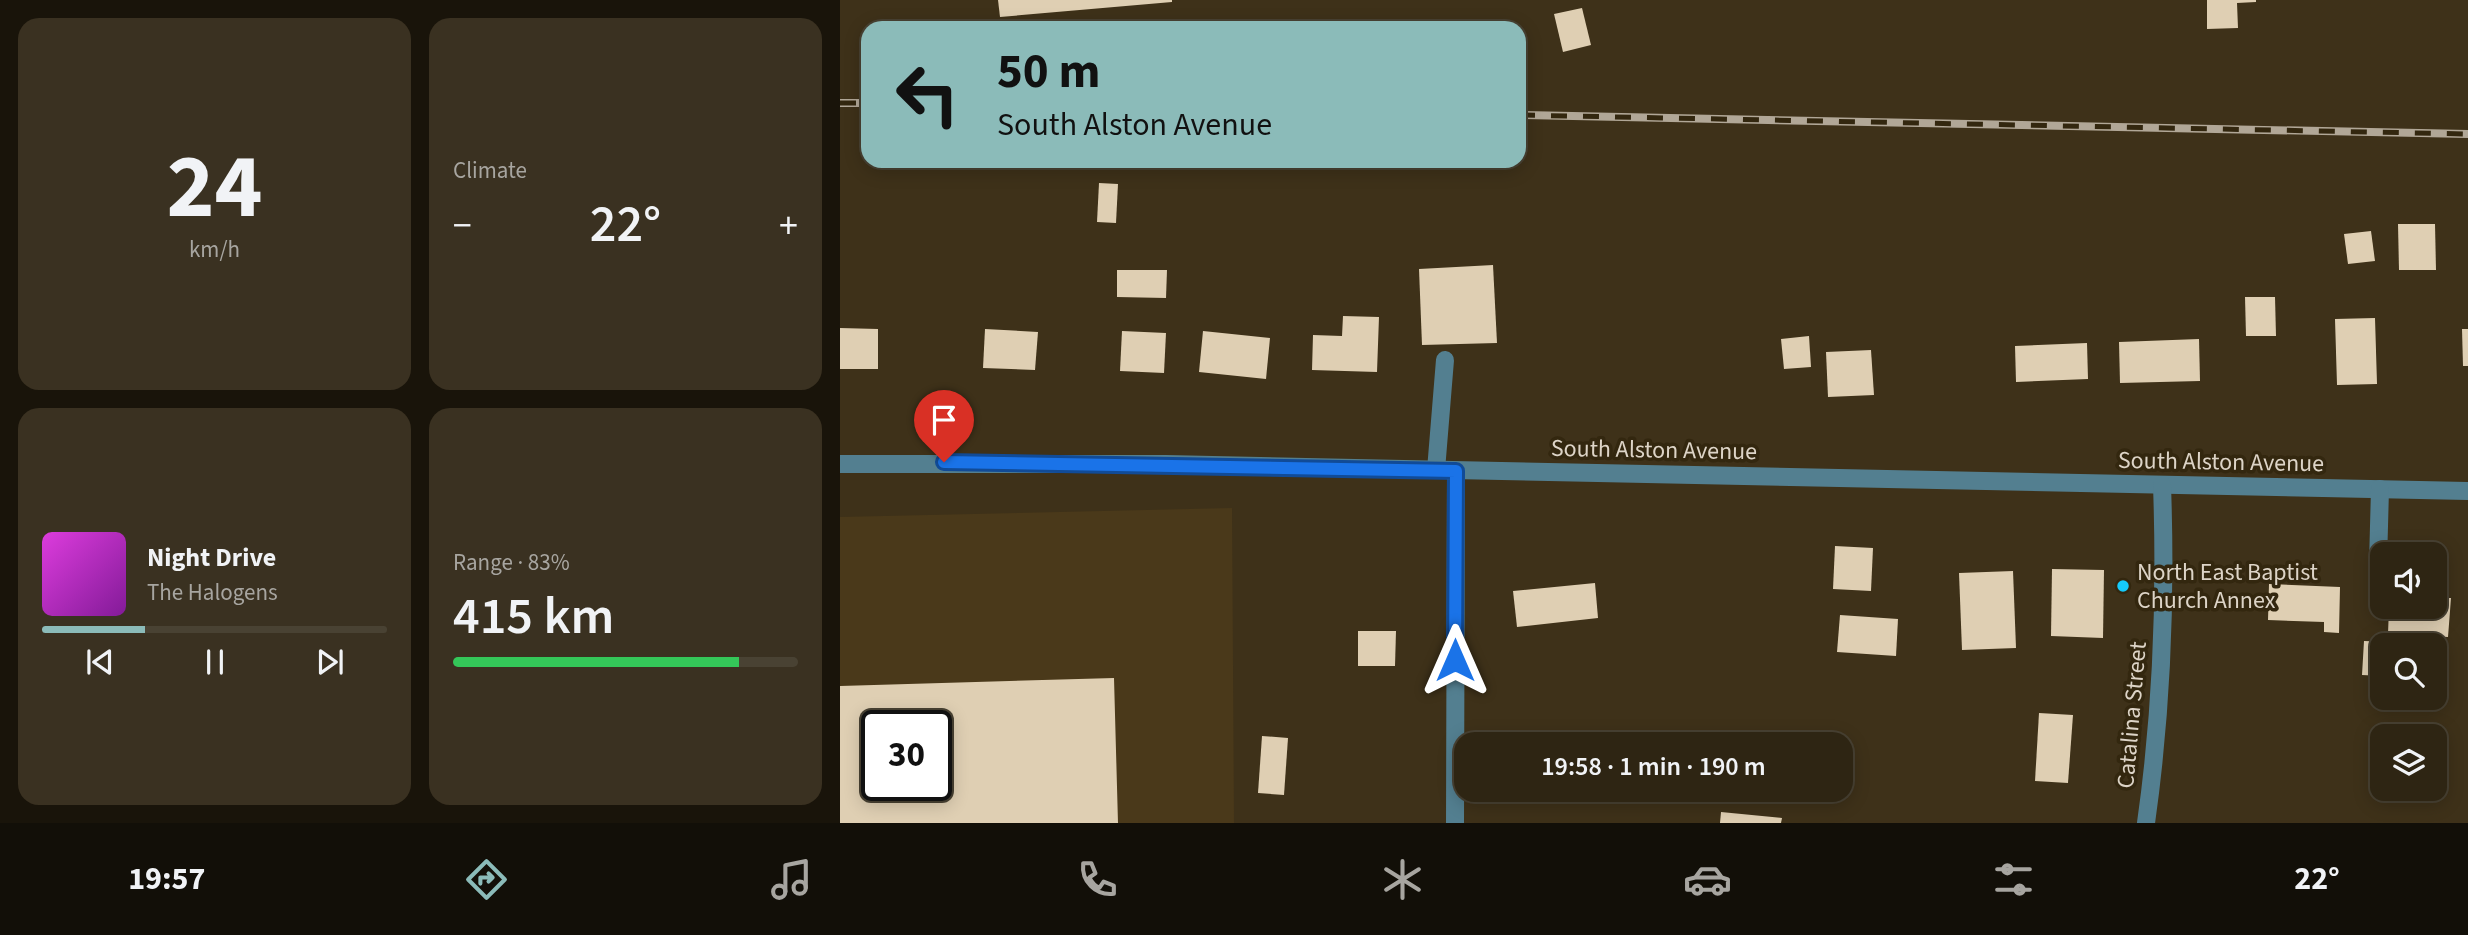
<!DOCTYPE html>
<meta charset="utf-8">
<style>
body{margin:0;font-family:"Source Sans 3",sans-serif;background:#3a3121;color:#f1f3f6;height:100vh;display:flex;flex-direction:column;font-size:26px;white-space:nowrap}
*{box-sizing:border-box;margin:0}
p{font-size:23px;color:#a7a5a0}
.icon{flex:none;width:38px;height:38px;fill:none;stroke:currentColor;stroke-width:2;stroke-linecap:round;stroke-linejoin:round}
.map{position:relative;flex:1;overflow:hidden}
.drawer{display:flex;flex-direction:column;gap:18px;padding:18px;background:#19140a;width:840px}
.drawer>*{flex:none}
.banner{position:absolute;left:21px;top:21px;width:665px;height:147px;border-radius:21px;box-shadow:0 4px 18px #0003,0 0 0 2px #494233;background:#8bbbb9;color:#111;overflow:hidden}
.tools{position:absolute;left:1530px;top:542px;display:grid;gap:14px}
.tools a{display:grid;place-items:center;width:77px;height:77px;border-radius:14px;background:#2e2513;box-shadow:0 4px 18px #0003,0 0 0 2px #494233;font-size:35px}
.speed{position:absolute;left:21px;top:710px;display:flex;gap:14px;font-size:35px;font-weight:700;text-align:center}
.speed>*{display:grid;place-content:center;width:91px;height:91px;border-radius:50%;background:#2e2513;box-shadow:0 4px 18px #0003,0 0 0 2px #494233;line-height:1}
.speed .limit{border:4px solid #111;border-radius:10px;background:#fff;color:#111}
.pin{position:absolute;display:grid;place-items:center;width:60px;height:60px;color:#fff;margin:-72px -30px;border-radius:50% 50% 50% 0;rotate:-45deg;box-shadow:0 0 7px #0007}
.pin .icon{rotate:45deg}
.me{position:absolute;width:77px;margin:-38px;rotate:0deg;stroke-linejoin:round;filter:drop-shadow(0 0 5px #0008)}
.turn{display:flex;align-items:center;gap:24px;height:147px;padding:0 21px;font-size:32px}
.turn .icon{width:91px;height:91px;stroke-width:2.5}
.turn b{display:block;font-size:49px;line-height:60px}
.big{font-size:52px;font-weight:600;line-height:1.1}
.drawer .widget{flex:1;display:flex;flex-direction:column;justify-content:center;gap:10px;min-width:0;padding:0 24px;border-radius:21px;background:#3a3121}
.drawer .dial{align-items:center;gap:0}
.dial b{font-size:91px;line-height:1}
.song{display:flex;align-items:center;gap:21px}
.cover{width:84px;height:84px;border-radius:10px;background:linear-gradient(135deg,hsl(300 70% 55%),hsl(290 70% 35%))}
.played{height:7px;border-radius:4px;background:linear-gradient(90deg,#8bbbb9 30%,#494233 30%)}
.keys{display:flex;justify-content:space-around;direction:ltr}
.heat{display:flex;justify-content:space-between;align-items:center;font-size:38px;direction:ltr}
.charge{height:10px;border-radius:5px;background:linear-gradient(90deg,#34c759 83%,#494233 0)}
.drawer .tiles{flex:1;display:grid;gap:18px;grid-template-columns:repeat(2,1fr)}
.trip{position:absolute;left:614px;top:732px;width:399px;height:70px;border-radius:21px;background:#2e2513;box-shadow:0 4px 18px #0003,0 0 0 2px #494233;font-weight:600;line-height:70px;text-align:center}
.dock{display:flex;height:112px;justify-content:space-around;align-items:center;background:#120f08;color:#a7a5a0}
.dock .icon{width:49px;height:49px}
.dock .current{color:#8bbbb9}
.dock b{font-size:32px;color:#f1f3f6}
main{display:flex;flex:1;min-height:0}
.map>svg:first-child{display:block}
.built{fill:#4a391a;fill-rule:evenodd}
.building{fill:#dfcfb3;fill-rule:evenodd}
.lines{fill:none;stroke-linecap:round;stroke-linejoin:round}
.minor{stroke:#537f90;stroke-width:18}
.rail-casing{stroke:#b1a797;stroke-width:8}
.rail{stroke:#33270f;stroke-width:5;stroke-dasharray:16;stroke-linecap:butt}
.route-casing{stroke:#114b97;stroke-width:18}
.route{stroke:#1a73e8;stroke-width:12}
.poi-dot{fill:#15cafb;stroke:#33270f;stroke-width:2.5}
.labels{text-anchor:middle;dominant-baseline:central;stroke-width:7;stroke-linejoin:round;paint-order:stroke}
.street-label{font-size:24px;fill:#ddd4c7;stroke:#33270f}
.poi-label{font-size:24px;fill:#ddd4c7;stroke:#33270f;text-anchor:start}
</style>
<main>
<section class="drawer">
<div class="tiles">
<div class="widget dial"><b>24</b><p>km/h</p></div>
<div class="widget"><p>Climate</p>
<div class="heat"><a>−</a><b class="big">22°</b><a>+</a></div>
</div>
<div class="widget">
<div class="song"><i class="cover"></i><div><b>Night Drive</b><p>The Halogens</p></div></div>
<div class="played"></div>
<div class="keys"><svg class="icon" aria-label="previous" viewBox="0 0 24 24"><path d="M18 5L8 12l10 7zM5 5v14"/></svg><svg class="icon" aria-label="pause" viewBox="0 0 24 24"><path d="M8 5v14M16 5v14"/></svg><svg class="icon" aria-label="next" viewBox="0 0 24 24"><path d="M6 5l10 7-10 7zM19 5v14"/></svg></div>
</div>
<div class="widget"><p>Range · 83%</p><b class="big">415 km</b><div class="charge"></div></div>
</div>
</section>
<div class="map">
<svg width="1628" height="823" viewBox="0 0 1628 823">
<rect width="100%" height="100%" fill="#3e3119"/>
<path class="built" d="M 392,508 L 394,823 L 0,823 L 0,517 ZM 37,726 L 96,726 L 96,786 L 37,786 Z"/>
<g class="building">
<polygon points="158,0 332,0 332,2 160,17"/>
<polygon points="1367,0 1416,0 1416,2 1397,3 1398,28 1367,29"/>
<polygon points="742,8 751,45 723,52 714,14"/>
<polygon points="259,183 278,184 276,223 257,222"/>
<polygon points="1558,224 1595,224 1596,270 1559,270"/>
<polygon points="1531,231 1535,261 1508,264 1504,234"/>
<polygon points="653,265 657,343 582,345 579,269"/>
<polygon points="277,270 327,270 326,298 277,297"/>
<polygon points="1405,297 1435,297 1436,336 1406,336"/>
<polygon points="503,316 539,317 537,372 472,370 473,335 502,336"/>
<polygon points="1535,318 1537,384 1497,385 1495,319"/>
<polygon points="0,328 38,329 38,369 0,369"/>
<polygon points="145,329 198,332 195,370 143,368"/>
<polygon points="1622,329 1628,329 1628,366 1623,366"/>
<polygon points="282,331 326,333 324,373 280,371"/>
<polygon points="363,331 430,338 426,379 359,372"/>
<polygon points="969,336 971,367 944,369 941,339"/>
<polygon points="1359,339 1360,381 1280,383 1279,342"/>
<polygon points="1247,343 1248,379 1176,382 1175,346"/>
<polygon points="1031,350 1034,395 988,397 986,352"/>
<polygon points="995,546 1033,548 1031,591 993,589"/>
<polygon points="1212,569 1264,570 1263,638 1211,636"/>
<polygon points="1173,571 1176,648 1122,650 1119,573"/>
<polygon points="755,583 758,618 677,627 673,591"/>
<polygon points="1429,584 1500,587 1499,633 1484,632 1484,622 1428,620"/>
<polygon points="1594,598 1611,598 1608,637 1548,634 1549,607 1594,607"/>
<polygon points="1000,615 1058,619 1056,656 997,652"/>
<polygon points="518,631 556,631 555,666 518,666"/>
<polygon points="1524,641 1553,642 1553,646 1542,646 1542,676 1522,675"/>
<path d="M 274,678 L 278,823 L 0,823 L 0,686 ZM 37,726 L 96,726 L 96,786 L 37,786 Z"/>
<polygon points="1199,713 1233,715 1228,783 1195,781"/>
<polygon points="422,736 448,738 444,795 418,793"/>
<polygon points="881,812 942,818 941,823 880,823"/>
</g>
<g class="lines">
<g class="minor">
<polyline points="0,464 326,464 1628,491"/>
<polyline points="596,470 605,360"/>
<polyline points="1537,600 1540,489"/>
<polyline points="615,823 616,471"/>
<path d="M 1306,823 C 1322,710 1326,598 1322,485"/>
</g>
<g class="rail-casing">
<g id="rail">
<polyline points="0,103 28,103"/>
<polyline points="679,115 1628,134"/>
</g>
</g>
<use href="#rail" class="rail"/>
</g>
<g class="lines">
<g class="route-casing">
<polyline id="route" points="104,462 616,471 615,660"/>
</g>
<use href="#route" class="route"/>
</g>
<circle class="poi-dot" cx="1283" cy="586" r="7"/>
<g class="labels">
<g class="street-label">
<text transform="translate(814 450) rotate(1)">South Alston Avenue</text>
<text transform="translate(1381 462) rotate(1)">South Alston Avenue</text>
<text transform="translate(1292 715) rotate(-85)">Catalina Street</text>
</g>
<g class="poi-label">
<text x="1297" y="572">North East Baptist<tspan x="1297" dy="28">Church Annex</tspan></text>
</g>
</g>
</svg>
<div class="tools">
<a><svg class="icon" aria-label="sound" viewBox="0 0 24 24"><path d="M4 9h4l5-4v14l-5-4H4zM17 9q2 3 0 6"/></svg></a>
<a><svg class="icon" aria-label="search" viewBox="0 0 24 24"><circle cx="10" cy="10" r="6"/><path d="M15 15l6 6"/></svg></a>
<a><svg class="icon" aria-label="layers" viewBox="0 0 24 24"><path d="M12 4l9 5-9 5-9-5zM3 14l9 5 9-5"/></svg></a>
</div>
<div class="speed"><div class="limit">30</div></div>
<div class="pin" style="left:104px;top:462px;background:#d93025"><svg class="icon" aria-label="arrive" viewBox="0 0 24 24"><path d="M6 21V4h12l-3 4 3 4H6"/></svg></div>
<svg class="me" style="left:615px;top:660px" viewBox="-20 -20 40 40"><path d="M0-17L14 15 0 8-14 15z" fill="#1a73e8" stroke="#fff" stroke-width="4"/></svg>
<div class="trip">19:58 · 1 min · 190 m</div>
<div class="banner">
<div class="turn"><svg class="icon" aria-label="left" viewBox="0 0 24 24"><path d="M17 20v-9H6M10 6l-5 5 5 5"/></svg><div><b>50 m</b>South Alston Avenue</div></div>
</div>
</div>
</main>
<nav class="dock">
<b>19:57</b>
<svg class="icon current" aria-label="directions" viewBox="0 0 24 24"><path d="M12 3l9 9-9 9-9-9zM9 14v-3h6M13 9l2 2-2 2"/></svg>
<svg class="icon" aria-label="music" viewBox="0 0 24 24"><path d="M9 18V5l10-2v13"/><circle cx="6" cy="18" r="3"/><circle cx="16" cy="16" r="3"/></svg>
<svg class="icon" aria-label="phone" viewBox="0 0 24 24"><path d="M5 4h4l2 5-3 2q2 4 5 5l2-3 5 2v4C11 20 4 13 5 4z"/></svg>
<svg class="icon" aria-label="climate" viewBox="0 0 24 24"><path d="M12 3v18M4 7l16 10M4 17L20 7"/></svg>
<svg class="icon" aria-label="car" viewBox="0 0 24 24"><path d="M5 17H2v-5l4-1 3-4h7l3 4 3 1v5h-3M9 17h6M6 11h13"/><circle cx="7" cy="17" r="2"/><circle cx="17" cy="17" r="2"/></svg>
<svg class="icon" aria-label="filters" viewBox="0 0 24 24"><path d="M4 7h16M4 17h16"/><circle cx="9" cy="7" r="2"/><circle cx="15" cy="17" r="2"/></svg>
<b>22°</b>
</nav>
